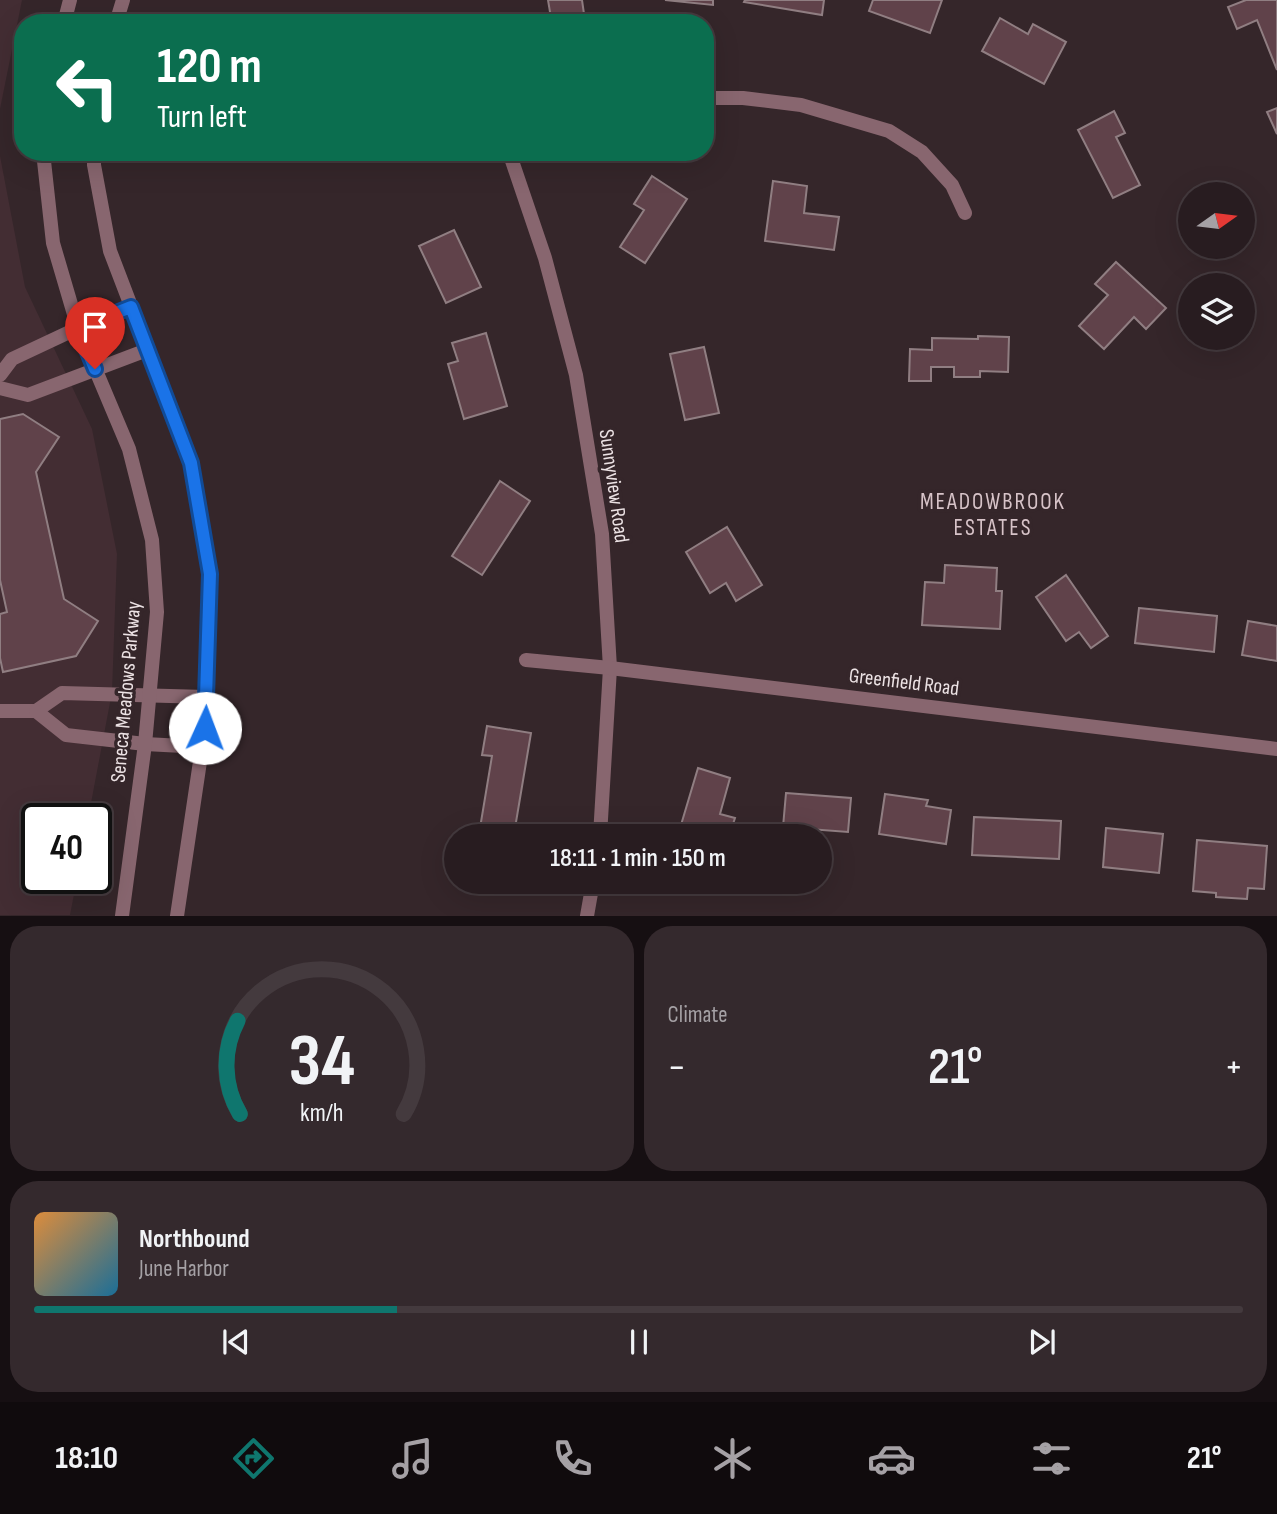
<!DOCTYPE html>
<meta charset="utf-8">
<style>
body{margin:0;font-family:"Sofia Sans Condensed",sans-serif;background:#34292d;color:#f1f3f6;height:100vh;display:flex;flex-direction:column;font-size:26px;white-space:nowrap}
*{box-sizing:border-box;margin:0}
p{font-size:23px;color:#a5a1a5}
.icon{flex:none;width:38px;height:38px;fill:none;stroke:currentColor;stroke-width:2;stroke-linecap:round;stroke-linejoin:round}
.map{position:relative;height:916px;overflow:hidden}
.panel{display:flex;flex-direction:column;gap:10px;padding:10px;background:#160f12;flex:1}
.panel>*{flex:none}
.top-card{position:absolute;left:14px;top:14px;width:700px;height:147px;border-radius:28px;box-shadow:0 7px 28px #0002,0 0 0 2px #443a3e;background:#0b6e4f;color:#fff;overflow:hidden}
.needle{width:46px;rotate:76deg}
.fabs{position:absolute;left:1178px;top:182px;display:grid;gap:14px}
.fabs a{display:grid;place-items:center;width:77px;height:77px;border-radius:50%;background:#281c20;box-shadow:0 7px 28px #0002,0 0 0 2px #443a3e;font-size:35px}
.speed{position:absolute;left:21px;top:803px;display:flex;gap:14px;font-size:35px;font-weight:700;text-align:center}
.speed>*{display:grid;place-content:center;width:91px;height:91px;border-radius:50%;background:#281c20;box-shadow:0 7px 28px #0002,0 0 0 2px #443a3e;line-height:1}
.speed .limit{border:4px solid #111;border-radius:10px;background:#fff;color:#111}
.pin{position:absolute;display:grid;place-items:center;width:60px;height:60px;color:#fff;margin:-72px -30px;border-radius:50% 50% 50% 0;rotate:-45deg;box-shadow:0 0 7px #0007}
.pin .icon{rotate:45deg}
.me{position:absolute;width:77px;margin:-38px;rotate:2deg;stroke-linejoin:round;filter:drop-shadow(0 0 5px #0008)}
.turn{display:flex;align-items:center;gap:24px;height:147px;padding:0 28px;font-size:32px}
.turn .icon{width:91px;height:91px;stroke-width:2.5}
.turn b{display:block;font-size:49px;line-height:60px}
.big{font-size:52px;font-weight:600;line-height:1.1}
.panel .widget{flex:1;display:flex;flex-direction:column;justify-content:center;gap:10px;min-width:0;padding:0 24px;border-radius:28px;background:#34292d}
.panel .dial{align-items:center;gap:0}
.dial svg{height:182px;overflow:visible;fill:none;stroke:#443a3e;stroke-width:7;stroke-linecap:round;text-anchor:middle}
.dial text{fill:#f1f3f6;stroke:none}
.song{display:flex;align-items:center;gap:21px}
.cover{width:84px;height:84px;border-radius:10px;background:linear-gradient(135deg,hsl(30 70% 55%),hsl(200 70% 35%))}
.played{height:7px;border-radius:4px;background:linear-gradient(90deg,#0f766e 30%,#443a3e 30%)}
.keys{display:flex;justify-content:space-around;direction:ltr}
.heat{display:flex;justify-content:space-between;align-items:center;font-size:38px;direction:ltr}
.panel .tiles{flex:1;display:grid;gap:10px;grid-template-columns:1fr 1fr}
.widget:last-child{grid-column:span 2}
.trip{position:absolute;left:444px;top:824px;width:388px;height:70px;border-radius:35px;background:#281c20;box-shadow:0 7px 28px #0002,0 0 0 2px #443a3e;font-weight:600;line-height:70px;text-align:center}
.tabs{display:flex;height:112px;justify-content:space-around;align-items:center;background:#100b0d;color:#a5a1a5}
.tabs .icon{width:49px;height:49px}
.tabs .on{color:#0f766e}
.tabs b{font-size:32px;color:#f1f3f6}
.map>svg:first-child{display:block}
.built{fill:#432d33}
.building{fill:#60424a;stroke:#907e82;stroke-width:2}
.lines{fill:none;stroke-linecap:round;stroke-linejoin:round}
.service{stroke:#88666f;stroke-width:14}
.minor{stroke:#88666f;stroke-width:14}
.tertiary{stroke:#88666f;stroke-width:14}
.route-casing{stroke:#114b97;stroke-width:18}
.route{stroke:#1a73e8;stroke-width:12}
.labels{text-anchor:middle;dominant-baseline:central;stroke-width:7;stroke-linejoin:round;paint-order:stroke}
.street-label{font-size:21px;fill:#ece2e4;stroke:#35262a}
.neighbourhood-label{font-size:23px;letter-spacing:2px;fill:#d7c3c8;stroke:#35262a}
</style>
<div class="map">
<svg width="1277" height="916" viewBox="0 0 1277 916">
<rect width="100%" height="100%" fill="#35262a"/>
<g class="built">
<polygon points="0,0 22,0 0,109"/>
<polygon points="0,156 25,287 92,429 117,554 112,692 88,819 37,819 37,878 77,879 70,915 0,915"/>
</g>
<g class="building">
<polygon points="548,0 582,0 584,14 551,18"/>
<polygon points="665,0 713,0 713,5"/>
<polygon points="745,0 824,0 822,15 744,2"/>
<polygon points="873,0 942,0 930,33 869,11"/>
<polygon points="1246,0 1277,0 1277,70 1257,20 1237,29 1228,7"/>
<polygon points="1000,18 1028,34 1033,24 1066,42 1044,84 982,51"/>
<polygon points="1277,108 1277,134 1267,112"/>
<polygon points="1114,111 1125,133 1116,137 1140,185 1113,198 1078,130"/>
<polygon points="652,176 687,199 645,263 620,247 644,210 634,204"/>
<polygon points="773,181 807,186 804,213 839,217 834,250 765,241"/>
<polygon points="454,230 481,287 446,303 419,246"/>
<polygon points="1116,262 1166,308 1146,329 1134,317 1104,349 1079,326 1108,295 1095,284"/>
<polygon points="486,333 507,406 464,419 448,364 458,361 452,343"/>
<polygon points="978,336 1009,337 1008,372 980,371 980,377 954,377 954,367 931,367 931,381 909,381 910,349 932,350 932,338 978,339"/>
<polygon points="704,347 719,413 685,420 670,354"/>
<polygon points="23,414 59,437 36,472 64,599 98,621 76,656 3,672 0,658 0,614 7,612 0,580 0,419"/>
<polygon points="500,481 530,501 482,575 452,556"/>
<polygon points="727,527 762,585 736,601 726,583 710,593 686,552"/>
<polygon points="945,565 997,568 996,591 1002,591 1000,629 922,625 925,582 944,583"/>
<polygon points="1066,575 1108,636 1091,648 1079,632 1066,641 1036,597"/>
<polygon points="1139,608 1217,616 1214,652 1135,643"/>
<polygon points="1248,621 1277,626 1277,661 1242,655"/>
<polygon points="487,726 531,733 514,834 480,828 492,756 482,755"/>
<polygon points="698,768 730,778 720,814 735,818 729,836 683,836 678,835"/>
<polygon points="786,793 851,798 848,832 783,827"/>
<polygon points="885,794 928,800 926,806 951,810 946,844 879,834"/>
<polygon points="974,817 1061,821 1059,859 972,855"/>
<polygon points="1106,828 1163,834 1159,873 1103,867"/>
<polygon points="1197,840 1267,846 1264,889 1248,888 1247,899 1216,897 1216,893 1193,891"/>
</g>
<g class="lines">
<g class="service">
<polyline points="0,375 12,359 78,328 131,307"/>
<polyline points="0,388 28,395 147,350"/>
<polyline points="0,711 36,711 62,693 206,697"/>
<polyline points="36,711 66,735 145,744 202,747"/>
</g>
<g class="minor">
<polyline points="705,98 743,98 801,105 889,131 922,152 952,185 965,213"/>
<polyline points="509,152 545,258 576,375 602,534 610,668 600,836"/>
<polyline points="526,660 610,668 1277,749"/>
<polyline points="587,916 593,882"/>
</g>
<g class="tertiary">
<polyline points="64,23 70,0"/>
<polyline points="116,23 123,0"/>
<polyline points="43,152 53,243 78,328 129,449 152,540 157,612 145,744 122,916"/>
<polyline points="94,152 94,165 110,251 191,463 210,574 205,728 177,916"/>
</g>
</g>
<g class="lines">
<g class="route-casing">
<polyline id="route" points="95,369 78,328 131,307 191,463 210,574 205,728"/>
</g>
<use href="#route" class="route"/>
</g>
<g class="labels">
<g class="street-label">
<text transform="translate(614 486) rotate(82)">Sunnyview Road</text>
<text transform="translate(904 682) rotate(7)">Greenfield Road</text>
<text transform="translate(126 692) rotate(-85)">Seneca Meadows Parkway</text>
</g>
<g class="neighbourhood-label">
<text x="993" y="502">MEADOWBROOK<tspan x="993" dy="26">ESTATES</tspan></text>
</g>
</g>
</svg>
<div class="fabs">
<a><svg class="needle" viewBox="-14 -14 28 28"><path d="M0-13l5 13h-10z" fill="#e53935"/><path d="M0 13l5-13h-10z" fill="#a5a1a5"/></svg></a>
<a><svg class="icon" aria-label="layers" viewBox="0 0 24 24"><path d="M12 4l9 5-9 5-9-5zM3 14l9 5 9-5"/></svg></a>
</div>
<div class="speed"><div class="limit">40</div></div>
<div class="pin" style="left:95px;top:369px;background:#d93025"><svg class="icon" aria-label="arrive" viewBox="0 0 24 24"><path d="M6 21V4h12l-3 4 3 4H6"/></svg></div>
<svg class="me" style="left:205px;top:728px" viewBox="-20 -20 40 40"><circle r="19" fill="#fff"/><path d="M0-13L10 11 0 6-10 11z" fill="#1a73e8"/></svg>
<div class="trip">18:11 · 1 min · 150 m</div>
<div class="top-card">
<div class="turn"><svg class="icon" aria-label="left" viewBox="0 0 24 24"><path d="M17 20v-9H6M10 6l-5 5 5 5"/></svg><div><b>120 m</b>Turn left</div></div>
</div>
</div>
<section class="panel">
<div class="tiles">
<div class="widget dial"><svg viewBox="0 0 100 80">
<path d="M14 69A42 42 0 1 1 86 69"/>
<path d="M14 69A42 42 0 0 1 13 28" stroke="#0f766e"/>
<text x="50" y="56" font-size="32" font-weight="700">34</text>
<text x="50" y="72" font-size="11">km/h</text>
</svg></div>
<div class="widget"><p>Climate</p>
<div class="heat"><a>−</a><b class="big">21°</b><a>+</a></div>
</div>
<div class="widget">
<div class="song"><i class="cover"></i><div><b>Northbound</b><p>June Harbor</p></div></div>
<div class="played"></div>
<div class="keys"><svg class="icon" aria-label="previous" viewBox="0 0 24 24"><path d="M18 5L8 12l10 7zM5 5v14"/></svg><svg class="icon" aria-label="pause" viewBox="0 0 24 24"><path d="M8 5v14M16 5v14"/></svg><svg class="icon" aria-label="next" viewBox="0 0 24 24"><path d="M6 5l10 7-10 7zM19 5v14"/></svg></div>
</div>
</div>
</section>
<nav class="tabs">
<b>18:10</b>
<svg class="icon on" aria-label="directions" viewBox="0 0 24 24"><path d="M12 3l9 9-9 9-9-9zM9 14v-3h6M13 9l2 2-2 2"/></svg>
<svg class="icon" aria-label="music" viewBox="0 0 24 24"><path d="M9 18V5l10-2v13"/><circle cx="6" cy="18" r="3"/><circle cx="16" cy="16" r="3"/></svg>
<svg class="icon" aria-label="phone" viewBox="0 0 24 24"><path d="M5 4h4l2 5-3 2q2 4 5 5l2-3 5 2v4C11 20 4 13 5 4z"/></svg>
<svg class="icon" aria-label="climate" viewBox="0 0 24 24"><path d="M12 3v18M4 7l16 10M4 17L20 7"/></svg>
<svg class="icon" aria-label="car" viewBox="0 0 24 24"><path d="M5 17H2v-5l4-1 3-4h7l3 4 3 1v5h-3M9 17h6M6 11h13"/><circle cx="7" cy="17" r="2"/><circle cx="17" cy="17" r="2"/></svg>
<svg class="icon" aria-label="filters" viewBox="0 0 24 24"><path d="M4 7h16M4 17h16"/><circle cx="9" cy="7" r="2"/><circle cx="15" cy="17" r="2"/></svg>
<b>21°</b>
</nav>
